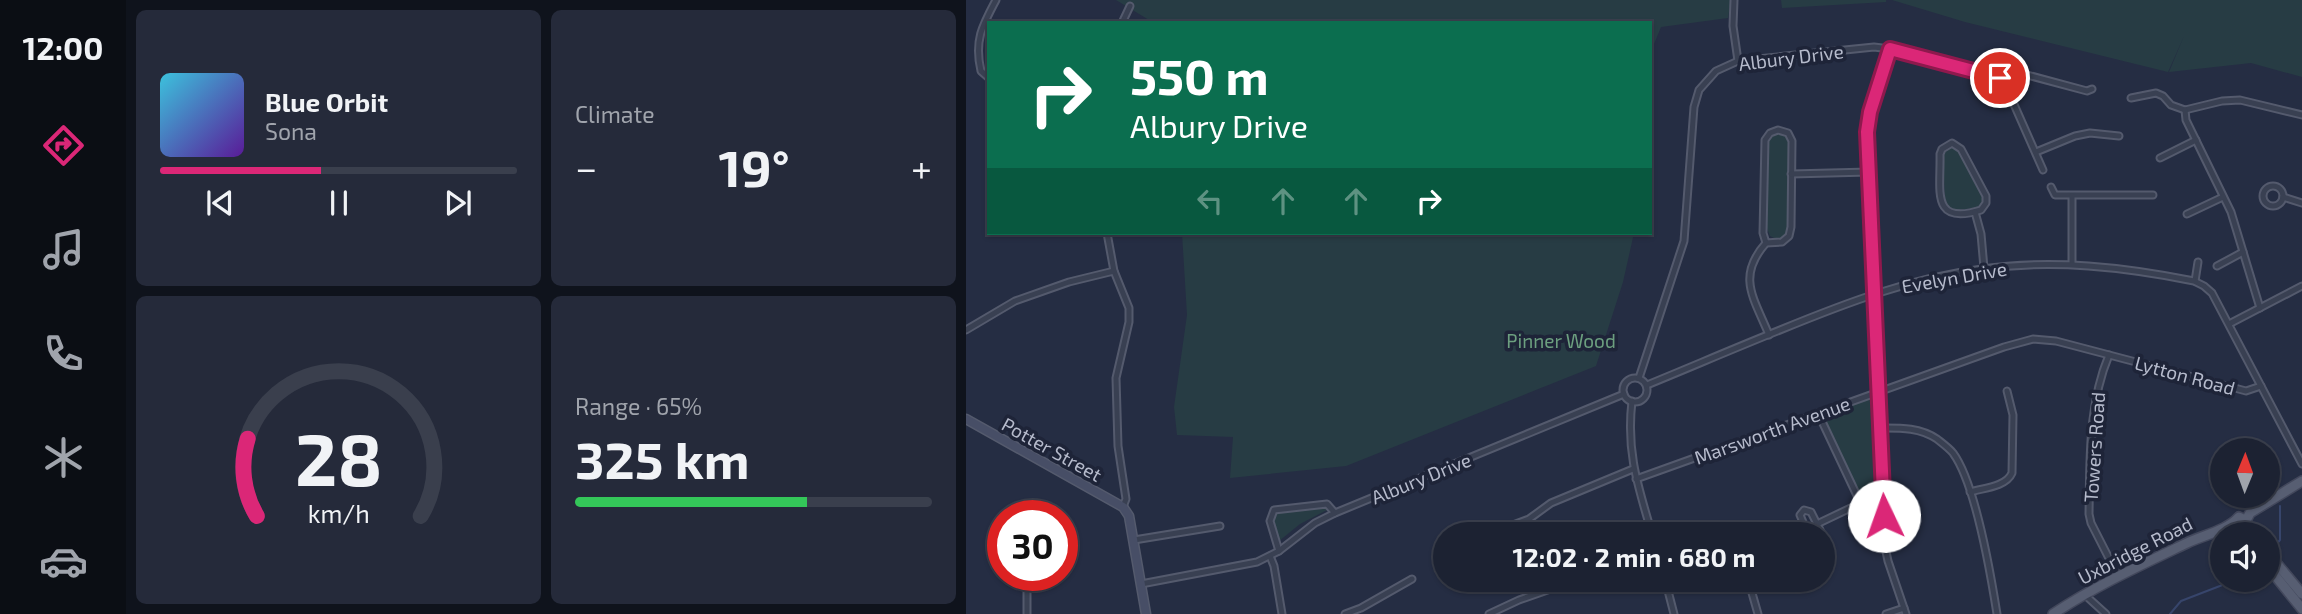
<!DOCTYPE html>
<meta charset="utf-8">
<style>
body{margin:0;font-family:"Exo 2",sans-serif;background:#252a3a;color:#f1f3f6;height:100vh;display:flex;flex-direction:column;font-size:26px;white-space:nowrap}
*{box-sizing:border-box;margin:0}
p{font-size:23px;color:#a0a4ac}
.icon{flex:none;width:38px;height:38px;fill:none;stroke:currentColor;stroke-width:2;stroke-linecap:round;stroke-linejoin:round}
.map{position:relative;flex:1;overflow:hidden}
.side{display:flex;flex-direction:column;gap:10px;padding:10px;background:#0f131c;width:840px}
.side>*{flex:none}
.top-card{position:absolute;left:21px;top:21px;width:665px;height:214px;border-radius:0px;box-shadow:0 2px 5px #0004,0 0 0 2px #3a3f4d;background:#0b6e4f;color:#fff;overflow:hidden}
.needle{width:46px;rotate:1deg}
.controls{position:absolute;left:1244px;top:438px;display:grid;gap:14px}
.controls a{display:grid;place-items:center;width:70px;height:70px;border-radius:50%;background:#1c2232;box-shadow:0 2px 5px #0004,0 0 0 2px #3a3f4d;font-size:35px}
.speed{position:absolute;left:21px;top:500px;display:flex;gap:14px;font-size:35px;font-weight:700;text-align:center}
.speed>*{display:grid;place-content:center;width:91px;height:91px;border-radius:50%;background:#1c2232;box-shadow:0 2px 5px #0004,0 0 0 2px #3a3f4d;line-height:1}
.speed .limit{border:10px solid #d22;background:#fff;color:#111}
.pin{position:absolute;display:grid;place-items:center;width:60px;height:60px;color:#fff;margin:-30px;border:4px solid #fff;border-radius:50%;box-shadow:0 2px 7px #0007}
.me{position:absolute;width:77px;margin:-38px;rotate:357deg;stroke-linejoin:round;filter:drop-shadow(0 0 5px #0008)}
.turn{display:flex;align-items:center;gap:24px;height:147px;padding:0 28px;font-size:32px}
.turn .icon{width:91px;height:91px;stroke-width:2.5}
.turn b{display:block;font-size:49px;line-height:60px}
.lanes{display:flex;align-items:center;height:66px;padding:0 28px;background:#0003;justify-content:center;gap:35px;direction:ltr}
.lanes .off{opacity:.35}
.big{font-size:52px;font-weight:700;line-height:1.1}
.side .tile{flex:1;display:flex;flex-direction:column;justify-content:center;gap:10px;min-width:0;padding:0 24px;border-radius:10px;background:#252a3a}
.side .dial{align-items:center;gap:0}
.dial svg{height:182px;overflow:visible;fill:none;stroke:#3a3f4d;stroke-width:7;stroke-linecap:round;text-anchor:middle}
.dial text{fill:#f1f3f6;stroke:none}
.song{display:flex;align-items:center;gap:21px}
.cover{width:84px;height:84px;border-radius:10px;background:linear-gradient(135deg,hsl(190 70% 55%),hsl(270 70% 35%))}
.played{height:7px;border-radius:4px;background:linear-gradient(90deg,#db2777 45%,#3a3f4d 45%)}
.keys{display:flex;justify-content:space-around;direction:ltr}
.heat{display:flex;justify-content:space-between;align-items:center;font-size:38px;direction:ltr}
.charge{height:10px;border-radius:5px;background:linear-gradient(90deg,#34c759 65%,#3a3f4d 0)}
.side .tiles{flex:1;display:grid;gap:10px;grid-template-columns:repeat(2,1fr)}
.trip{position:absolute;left:467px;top:522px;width:402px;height:70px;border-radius:35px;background:#1c2232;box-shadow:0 2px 5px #0004,0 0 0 2px #3a3f4d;font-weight:700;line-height:70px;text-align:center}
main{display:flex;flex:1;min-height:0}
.tab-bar{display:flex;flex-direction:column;width:126px;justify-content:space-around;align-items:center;background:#0b0e14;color:#a0a4ac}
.tab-bar .icon{width:49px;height:49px}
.tab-bar .on{color:#db2777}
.tab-bar b{font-size:32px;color:#f1f3f6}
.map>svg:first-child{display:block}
.green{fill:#273c44}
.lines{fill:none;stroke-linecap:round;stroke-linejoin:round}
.stream{stroke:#37456b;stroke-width:2}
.street-casing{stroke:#545a6d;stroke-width:9}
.secondary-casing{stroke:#545a6d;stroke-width:11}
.primary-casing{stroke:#43485c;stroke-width:12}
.street{stroke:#394052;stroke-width:5}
.secondary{stroke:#474e66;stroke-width:8}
.primary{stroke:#575e72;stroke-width:9}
.route-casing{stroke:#8e194d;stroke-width:18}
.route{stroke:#db2777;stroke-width:12}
.labels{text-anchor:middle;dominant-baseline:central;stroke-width:7;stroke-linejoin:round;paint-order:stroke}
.street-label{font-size:19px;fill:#b6bbcc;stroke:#1e2438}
.park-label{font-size:19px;fill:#6c9f7f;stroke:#1e2438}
</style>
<main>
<nav class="tab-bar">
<b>12:00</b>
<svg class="icon on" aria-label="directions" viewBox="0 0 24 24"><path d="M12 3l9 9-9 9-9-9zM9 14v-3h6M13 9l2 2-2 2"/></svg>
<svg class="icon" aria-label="music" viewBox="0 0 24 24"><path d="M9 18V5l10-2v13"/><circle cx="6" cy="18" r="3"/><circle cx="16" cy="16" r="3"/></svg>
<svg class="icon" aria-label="phone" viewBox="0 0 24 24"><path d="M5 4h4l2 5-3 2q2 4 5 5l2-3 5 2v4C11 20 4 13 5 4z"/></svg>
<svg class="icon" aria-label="climate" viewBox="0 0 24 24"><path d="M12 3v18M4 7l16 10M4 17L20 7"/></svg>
<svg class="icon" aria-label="car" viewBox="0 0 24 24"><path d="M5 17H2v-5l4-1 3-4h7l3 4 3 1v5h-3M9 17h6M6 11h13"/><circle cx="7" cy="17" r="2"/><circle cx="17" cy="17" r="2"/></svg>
</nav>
<section class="side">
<div class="tiles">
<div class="tile">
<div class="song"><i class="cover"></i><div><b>Blue Orbit</b><p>Sona</p></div></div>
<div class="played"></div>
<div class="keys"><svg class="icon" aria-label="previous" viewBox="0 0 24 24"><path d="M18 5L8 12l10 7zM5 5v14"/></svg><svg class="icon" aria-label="pause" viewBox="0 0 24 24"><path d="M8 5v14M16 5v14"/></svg><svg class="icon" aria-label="next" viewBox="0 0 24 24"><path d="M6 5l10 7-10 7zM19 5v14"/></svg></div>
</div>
<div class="tile"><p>Climate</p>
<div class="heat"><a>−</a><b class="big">19°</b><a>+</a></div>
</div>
<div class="tile dial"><svg viewBox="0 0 100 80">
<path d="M14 69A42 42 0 1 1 86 69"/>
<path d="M14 69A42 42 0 0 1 10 35" stroke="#db2777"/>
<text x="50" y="56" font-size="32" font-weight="700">28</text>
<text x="50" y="72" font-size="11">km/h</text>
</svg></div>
<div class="tile"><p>Range · 65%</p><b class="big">325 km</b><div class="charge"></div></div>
</div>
</section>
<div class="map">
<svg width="1336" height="614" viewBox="0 0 1336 614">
<rect width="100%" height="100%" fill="#252d43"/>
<g class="green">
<polygon points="150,0 765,0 762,18 695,27 686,49 684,73 684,23 188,23"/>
<polygon points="815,0 920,0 920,2 816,8"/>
<polygon points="926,0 1336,0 1336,77 1285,63 1203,72 1218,36 1202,72 999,22"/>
<polygon points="812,132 820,135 823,141 822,231 819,236 812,240 804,236 800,226 801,141 805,135"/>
<polygon points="982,146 992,149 1018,198 1014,207 987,211 979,206 977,153"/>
<polygon points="216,233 668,233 657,282 630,366 380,466 264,478 267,437 211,435 208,407 221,315"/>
<polygon points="912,392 919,547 911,538 852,413"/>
<polygon points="360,508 361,510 334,524 313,541 305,519 306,514 311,511"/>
</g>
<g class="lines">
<g class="stream">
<polyline points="1309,546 1314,540 1314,506"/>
<polyline points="1204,614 1215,601 1272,579"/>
</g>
<g class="street-casing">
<g id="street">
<polyline points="768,0 767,26 772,61"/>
<polyline points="156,23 164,6"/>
<polyline points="924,49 904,112 901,132 919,547 922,561 940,614"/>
<path d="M 23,78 L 15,71 C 8,41 16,26 30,0"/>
<polyline points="1034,78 1041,74 1050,72 1121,91 1126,89"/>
<polyline points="1165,98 1190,93 1197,96 1205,105 1219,110 1256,101 1274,100 1336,115"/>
<polyline points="1219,110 1220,120 1265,212 1294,308"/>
<polygon points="812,130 822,133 826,141 825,227 823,236 816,242 800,243 797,233 799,140 804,133"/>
<path d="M 986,143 L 995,149 L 1020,196 L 1020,203 L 1015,210 C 964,226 975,190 974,154 L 976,149 Z"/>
<polyline points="1070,152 1109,136 1124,133 1153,136"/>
<polyline points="1194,158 1230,140"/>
<polyline points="825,174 903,172"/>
<circle cx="1307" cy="196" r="10"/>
<polyline points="1085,187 1089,195 1187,195"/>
<polyline points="1317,197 1336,203"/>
<polyline points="1009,212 1015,234 1018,268"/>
<polyline points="1221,214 1257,197"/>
<polyline points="141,233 148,271 163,308 163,322 150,378 152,446 160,499 157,507"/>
<path d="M 800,243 C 770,277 788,298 803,335"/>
<polyline points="1106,264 1106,196"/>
<polyline points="1251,266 1277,252"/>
<polyline points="1229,281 1232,262"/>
<polyline points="1263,324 1336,286"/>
<polyline points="0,330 49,301 103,282 148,271"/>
<path d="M 1143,355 C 1122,405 1124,461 1123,514 L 1125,523 L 1152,576"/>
<circle cx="669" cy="390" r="12"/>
<polyline points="673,378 718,241 728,107 733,90 750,71 772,61 908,47 924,49 1034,78 1039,84 1077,170"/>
<path d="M 681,385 C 725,367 769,348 814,330 C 880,303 945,278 1016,269 C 1087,259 1158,267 1228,281 L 1238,286 L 1246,293 L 1336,464"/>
<path d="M 666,401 C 660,452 672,486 686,534"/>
<polyline points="852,413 911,538 919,547"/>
<path d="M 913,428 C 933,428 953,427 971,439 C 976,443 983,448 987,453 C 1009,483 1025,576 1031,614"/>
<polyline points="670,479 1038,347 1067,339 1090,341 1280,391 1295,386"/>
<path d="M 1004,492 C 1017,488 1040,487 1046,473 L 1047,415 L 1041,391"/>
<polyline points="851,524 895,503"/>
<polyline points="523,534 563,519 585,503 667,469"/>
<polyline points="842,534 834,515 838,510 845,512 856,534"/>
<polyline points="31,538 37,541"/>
<polyline points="168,540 254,526"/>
<polyline points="480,543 472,550 474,556 480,558"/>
<polyline points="313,551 304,521 308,510 361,504 369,513"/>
<polyline points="304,556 308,566 316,614"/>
<polyline points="699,579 708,614"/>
<polyline points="782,579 792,614"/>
<polyline points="175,584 291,562 313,551 349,523 369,513 658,394"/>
<polyline points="1119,595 1140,614"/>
<polyline points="61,614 61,576"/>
<polyline points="379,614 395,608 446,579"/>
<polyline points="523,614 553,600 613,579"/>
<polyline points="920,614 938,608"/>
</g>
</g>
<g class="secondary-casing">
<polyline id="secondary" points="0,419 157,507 163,516 180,614"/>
</g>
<g class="primary-casing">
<g id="primary">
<polyline points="1270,523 1272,526 1277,526 1284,513 1336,481"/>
<polyline points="1278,525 1285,534"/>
<polyline points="1302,553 1336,594"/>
<polyline points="1302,567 1336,609"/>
<path d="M 1087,614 C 1129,586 1175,565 1221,543 C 1238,535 1262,530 1273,517 L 1279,520"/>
</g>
</g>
<use href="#street" class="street"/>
<use href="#secondary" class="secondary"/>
<use href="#primary" class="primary"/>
</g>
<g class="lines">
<g class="route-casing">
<polyline id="route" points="918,516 901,132 904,112 924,49 1034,78"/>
</g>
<use href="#route" class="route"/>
</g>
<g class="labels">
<g class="street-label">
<text transform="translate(825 57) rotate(-7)">Albury Drive</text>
<text transform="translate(988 277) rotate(-10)">Evelyn Drive</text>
<text transform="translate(1219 375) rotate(15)">Lytton Road</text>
<text transform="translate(806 430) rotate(-20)">Marsworth Avenue</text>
<text transform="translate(1128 447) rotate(-86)">Towers Road</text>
<text transform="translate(86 449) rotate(29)">Potter Street</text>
<text transform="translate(455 478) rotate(-22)">Albury Drive</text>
<text transform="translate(1169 550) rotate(-27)">Uxbridge Road</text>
</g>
<g class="park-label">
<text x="595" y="340">Pinner Wood</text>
</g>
</g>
</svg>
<div class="controls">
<a><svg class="needle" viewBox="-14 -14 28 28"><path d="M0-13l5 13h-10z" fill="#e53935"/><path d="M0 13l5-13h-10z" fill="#a0a4ac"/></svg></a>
<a><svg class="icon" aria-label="sound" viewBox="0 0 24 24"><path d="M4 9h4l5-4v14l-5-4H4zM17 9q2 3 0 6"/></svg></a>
</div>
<div class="speed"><div class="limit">30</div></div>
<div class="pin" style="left:1034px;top:78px;background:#d93025"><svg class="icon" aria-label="arrive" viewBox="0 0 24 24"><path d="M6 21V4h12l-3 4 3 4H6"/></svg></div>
<svg class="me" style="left:918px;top:516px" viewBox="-20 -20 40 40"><circle r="19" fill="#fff"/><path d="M0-13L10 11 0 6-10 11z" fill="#db2777"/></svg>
<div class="trip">12:02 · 2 min · 680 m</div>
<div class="top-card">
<div class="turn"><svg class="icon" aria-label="right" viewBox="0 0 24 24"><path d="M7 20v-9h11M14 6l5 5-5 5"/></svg><div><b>550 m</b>Albury Drive</div></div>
<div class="lanes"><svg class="icon off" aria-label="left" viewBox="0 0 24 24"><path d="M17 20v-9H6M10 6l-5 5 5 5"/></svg><svg class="icon off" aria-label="ahead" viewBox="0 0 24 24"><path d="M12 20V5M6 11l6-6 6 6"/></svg><svg class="icon off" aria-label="ahead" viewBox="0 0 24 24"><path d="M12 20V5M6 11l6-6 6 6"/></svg><svg class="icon" aria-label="right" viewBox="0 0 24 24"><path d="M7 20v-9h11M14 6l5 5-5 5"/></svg></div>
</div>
</div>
</main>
